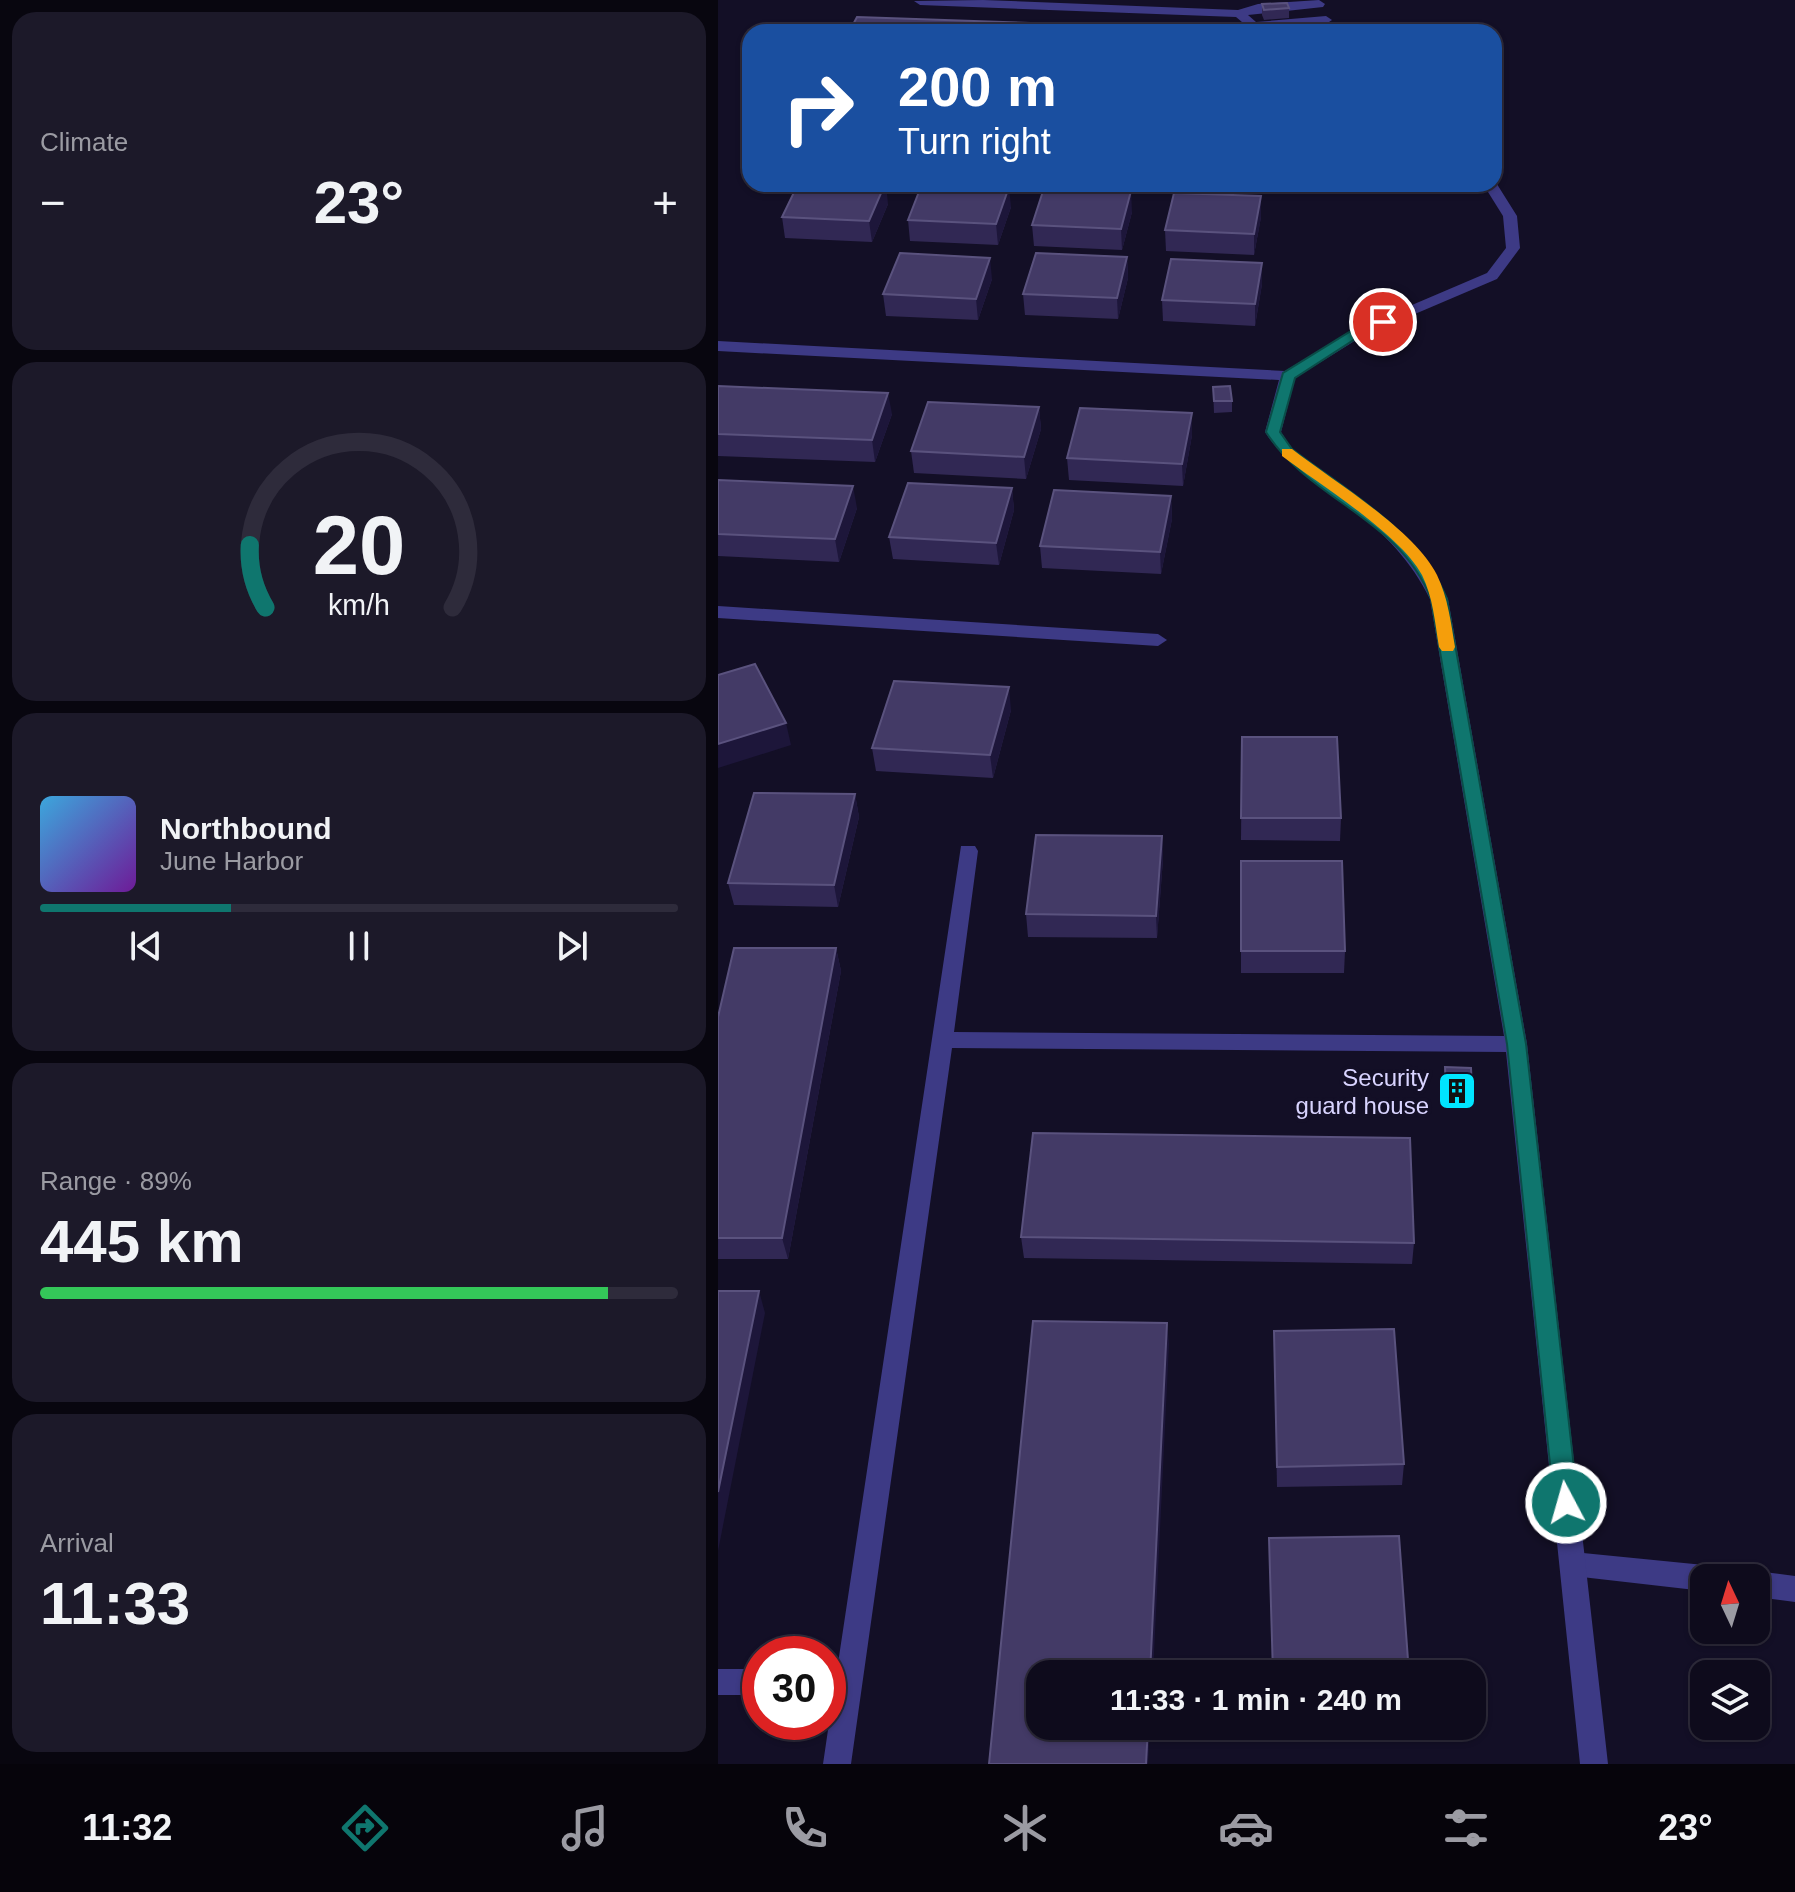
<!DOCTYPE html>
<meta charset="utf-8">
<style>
body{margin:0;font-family:Helvetica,sans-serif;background:#1c1929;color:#f1f3f6;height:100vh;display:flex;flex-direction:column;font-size:30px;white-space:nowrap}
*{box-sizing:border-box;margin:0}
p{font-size:26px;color:#9b9ba3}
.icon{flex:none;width:44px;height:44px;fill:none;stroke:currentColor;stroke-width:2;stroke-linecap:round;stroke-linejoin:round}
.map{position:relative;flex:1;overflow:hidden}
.side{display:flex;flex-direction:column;gap:12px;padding:12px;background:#08060f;width:718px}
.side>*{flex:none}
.guide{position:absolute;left:24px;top:24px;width:760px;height:168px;border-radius:24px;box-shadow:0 2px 6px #0004,0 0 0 2px #2e2b3b;background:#1a4fa0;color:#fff;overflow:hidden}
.needle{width:52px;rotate:356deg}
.buttons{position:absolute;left:972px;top:1564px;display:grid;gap:16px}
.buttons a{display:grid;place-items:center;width:80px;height:80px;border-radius:16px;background:#0e0b1c;box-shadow:0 2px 6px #0004,0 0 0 2px #2e2b3b;font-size:40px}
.speed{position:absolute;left:24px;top:1636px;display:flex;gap:16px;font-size:40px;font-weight:700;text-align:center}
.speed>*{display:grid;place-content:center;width:104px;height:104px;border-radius:50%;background:#0e0b1c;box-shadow:0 2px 6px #0004,0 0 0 2px #2e2b3b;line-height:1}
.speed .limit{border:12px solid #d22;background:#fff;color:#111}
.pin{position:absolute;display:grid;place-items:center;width:68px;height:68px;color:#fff;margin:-34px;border:4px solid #fff;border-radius:50%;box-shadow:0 2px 8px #0007}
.me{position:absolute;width:88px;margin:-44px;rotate:354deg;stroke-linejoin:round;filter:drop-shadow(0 0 6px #0008)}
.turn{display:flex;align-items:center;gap:28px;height:168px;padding:0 24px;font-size:36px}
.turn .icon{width:104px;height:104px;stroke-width:2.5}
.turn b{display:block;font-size:56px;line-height:68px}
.big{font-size:60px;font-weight:800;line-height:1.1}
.side .tile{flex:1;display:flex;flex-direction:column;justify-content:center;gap:12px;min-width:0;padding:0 28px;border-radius:24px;background:#1c1929}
.side .dial{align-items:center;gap:0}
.dial svg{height:208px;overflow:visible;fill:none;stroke:#2e2b3b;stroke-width:7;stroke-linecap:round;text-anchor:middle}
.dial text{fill:#f1f3f6;stroke:none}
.song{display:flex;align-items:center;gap:24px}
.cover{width:96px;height:96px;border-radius:12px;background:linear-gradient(135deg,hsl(200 70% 55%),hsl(280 70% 35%))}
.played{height:8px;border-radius:4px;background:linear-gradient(90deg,#0f766e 30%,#2e2b3b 30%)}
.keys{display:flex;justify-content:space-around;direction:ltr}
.heat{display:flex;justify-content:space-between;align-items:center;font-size:44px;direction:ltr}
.charge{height:12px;border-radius:6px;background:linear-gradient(90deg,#34c759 89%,#2e2b3b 0)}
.trip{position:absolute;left:308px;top:1660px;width:460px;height:80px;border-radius:24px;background:#0e0b1c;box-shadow:0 2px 6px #0004,0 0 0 2px #2e2b3b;font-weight:800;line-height:80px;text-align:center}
.menu{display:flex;height:128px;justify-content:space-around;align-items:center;background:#06040b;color:#9b9ba3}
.menu .icon{width:56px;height:56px}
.menu .active{color:#0f766e}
.menu b{font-size:36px;color:#f1f3f6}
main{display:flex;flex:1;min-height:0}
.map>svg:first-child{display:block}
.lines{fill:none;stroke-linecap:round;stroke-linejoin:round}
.service{fill:#3d3a85;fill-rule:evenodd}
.minor{fill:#3d3a85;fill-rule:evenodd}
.wall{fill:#312854}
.shaded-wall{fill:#1d163a}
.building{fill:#433a66;stroke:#5a527e;stroke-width:2}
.route{fill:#0f766e;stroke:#0a4d48;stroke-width:2}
.slow{fill:#f59e0b}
.labels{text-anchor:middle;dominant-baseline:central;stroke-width:8;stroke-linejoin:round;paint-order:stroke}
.poi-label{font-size:24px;fill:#d9d4ff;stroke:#130f26;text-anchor:end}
</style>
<main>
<section class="side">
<div class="tile"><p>Climate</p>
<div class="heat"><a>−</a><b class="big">23°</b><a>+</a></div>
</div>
<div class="tile dial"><svg viewBox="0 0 100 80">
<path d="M14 69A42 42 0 1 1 86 69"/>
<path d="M14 69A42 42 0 0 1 8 45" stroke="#0f766e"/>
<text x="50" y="56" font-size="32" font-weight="700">20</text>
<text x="50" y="72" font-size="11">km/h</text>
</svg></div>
<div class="tile">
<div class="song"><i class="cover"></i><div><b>Northbound</b><p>June Harbor</p></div></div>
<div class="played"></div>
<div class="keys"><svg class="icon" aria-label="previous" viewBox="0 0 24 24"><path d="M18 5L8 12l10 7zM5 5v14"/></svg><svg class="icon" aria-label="pause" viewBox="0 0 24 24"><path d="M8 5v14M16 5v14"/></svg><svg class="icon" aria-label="next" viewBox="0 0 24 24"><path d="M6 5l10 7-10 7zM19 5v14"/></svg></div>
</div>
<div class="tile"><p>Range · 89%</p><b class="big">445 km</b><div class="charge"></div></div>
<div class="tile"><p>Arrival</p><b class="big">11:33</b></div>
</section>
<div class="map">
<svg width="1077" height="1764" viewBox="0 0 1077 1764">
<rect width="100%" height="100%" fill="#130f26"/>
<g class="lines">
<g class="service">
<polygon points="855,1552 986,1565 995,1569 999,1578 986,1578 986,1591 855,1576 846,1573 842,1564 846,1555"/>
<polygon points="1038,1571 1077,1576 1077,1602 1038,1597 1038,1578 1027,1578"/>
</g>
<g class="minor">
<polygon points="265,0 520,10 540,4 601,0 607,4 605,7 530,15 538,22 608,16 614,20 608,24 546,28 549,32 536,32 518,17 202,5 196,1"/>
<path d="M 777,181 L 799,216 L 802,248 L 779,279 L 643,337 L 577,378 L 563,432 L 574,449 C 634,493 695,531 730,599 L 809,1044 L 890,1764 L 862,1764 L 788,1052 L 234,1048 L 133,1764 L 105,1764 L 115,1696 L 110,1696 L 110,1670 L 119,1670 L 243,846 L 257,846 L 260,851 L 236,1032 L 786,1036 L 712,599 C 692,558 662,529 626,502 C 596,480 567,463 547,432 L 561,380 L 0,351 L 0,341 L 567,371 L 633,331 L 769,273 L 788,248 L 785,216 L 765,184 L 776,184 Z"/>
<polygon points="0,606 440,634 449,640 440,646 0,618"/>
<rect x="0" y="1669" width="42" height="26"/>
</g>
</g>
<g class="wall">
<polygon points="544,4 571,8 571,18 546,20 544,15"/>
<polygon points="543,196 543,217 536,255 448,251 447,230"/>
<polygon points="170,204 154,242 67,238 64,217"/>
<polygon points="293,207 280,245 192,241 190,220"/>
<polygon points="414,212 404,250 316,246 314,225"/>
<polygon points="409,257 410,278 400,319 307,315 305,294"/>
<polygon points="274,279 260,320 168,316 165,294"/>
<polygon points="544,284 537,326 445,321 444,300"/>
<polygon points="0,386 174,414 157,462 0,456"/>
<polygon points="495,387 514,401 514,412 496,413"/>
<polygon points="321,407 323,429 308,479 196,473 193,451"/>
<polygon points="474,435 465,486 351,480 349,458"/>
<polygon points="0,480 139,508 121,562 0,556"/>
<polygon points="294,488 296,510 281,565 175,559 171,537"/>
<polygon points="453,496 454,519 443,574 324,568 322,546"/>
<polygon points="293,710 275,778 158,771 154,748"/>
<polygon points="524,737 623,818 622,841 523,840"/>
<polygon points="137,794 141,817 120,907 16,905 10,883"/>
<polygon points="444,836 445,859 439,938 310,937 308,914"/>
<polygon points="523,861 627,951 626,973 523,973"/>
<polygon points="118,948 123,971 70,1259 0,1259 0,1017"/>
<polygon points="727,1067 754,1092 752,1104 726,1103"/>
<polygon points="303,1237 696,1243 694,1264 306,1258"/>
<polygon points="556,1331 686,1464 684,1485 559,1487"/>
</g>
<g class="shaded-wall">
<polygon points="168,184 170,204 154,242 151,221"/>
<polygon points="291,187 293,207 280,245 278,224"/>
<polygon points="413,191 414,212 404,250 403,229"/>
<polygon points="543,196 543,217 536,255 536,234"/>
<polygon points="409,257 410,278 400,319 399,298"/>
<polygon points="272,258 274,279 260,320 258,299"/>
<polygon points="544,263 544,284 537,326 537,304"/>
<polygon points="170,393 174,414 157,462 154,440"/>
<polygon points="321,407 323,429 308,479 306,457"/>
<polygon points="474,413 474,435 465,486 464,464"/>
<polygon points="135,486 139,508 121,562 117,539"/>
<polygon points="294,488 296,510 281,565 278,543"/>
<polygon points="453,496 454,519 443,574 442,552"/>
<polygon points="291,687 293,710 275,778 272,755"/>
<polygon points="68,723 73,745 0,768 0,744"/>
<polygon points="137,794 141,817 120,907 116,885"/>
<polygon points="444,836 445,859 439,938 438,916"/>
<polygon points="118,948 123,971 70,1259 64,1238"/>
<polygon points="41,1291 47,1313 0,1551 0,1492"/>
<polygon points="449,1323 451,1344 435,1674 432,1674"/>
<polygon points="430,1726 432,1726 430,1764 428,1764"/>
</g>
<g class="building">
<polygon points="569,3 571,8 546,10 544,4"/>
<polygon points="139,17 485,29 484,32 131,32"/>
<polygon points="80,184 167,184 151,221 64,217"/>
<polygon points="204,184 229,184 291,187 278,224 190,220"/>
<polygon points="326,188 413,191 403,229 314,225"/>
<polygon points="456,193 543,196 536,234 447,230"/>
<polygon points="182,253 272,258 258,299 165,294"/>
<polygon points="318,253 409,257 399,298 305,294"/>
<polygon points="453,259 544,263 537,304 444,300"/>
<polygon points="0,386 170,393 154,440 0,434"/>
<polygon points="512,386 514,401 496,401 495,387"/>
<polygon points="210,402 321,407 306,457 193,451"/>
<polygon points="362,408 474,413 464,464 349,458"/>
<polygon points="0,480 135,486 117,539 0,534"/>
<polygon points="190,483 294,488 278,543 171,537"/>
<polygon points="336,490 453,496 442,552 322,546"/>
<polygon points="37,664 68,723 0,744 0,675"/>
<polygon points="176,681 291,687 272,755 154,748"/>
<polygon points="524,737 619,737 623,818 523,818"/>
<polygon points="36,793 137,794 116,885 10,883"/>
<polygon points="318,835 444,836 438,916 308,914"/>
<polygon points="523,861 624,861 627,951 523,951"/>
<polygon points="16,948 118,948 64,1238 0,1238 0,1017"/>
<polygon points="727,1067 753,1068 754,1092 728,1091"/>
<polygon points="315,1133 692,1138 696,1243 303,1237"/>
<polygon points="0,1291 41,1291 0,1492"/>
<polygon points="315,1321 449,1323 432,1674 322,1674 322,1726 430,1726 428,1764 271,1764"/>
<polygon points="676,1329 686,1464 559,1467 556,1331"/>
<polygon points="681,1536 691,1674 555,1674 551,1538"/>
</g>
<path class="route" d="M 665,318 L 672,322 L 670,325 L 642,336 L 577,378 L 562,432 L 574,449 C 631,493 701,530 729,599 L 808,1044 L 860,1503 L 856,1510 L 848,1513 L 840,1510 L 836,1503 L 789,1044 L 713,599 C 681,517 592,501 548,432 L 565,373 L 633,331 Z"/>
<path class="slow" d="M 564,449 L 574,449 C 615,481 697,530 719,575 C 730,598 733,623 737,647 L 735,651 L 724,651 L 721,647 C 717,623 715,597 704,575 C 682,534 602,485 564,456 Z"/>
<defs>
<g id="building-square" transform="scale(2)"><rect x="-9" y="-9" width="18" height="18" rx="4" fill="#00e5ff" stroke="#130f26"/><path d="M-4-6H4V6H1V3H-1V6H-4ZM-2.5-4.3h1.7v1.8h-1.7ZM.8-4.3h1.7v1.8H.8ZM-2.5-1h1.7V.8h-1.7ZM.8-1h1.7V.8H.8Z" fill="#111"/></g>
</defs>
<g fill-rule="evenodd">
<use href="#building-square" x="739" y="1091"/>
</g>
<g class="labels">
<g class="poi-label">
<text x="711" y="1077">Security<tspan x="711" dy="28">guard house</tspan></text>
</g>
</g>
</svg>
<div class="buttons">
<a><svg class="needle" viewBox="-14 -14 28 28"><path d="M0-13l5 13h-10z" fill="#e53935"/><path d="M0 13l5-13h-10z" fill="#9b9ba3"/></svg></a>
<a><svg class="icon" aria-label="layers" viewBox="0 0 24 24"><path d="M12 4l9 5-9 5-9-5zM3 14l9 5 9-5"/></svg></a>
</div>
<div class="speed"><div class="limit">30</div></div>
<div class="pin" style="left:665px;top:322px;background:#d93025"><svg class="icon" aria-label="arrive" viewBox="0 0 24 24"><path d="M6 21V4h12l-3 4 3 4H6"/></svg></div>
<svg class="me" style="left:848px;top:1503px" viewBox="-20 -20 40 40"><circle r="17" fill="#0f766e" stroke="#fff" stroke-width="3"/><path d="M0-11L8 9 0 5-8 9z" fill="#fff"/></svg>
<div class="trip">11:33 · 1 min · 240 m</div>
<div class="guide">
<div class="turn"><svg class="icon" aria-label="right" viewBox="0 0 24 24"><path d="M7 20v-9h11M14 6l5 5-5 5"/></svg><div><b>200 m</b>Turn right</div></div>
</div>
</div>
</main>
<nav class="menu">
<b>11:32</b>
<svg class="icon active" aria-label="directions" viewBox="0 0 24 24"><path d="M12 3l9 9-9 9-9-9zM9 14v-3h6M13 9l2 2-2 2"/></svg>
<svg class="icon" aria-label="music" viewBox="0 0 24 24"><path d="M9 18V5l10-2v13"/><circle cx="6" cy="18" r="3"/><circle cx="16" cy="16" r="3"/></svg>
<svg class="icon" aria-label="phone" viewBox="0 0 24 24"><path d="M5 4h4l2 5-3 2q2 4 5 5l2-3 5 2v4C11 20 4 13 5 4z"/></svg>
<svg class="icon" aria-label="climate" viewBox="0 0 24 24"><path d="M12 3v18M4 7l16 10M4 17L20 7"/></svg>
<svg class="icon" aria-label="car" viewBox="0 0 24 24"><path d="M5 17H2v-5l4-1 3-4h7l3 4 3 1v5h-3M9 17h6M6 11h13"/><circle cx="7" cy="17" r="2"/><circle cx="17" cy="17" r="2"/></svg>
<svg class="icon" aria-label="filters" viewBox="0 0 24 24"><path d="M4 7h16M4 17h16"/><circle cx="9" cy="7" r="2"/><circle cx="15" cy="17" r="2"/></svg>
<b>23°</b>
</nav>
